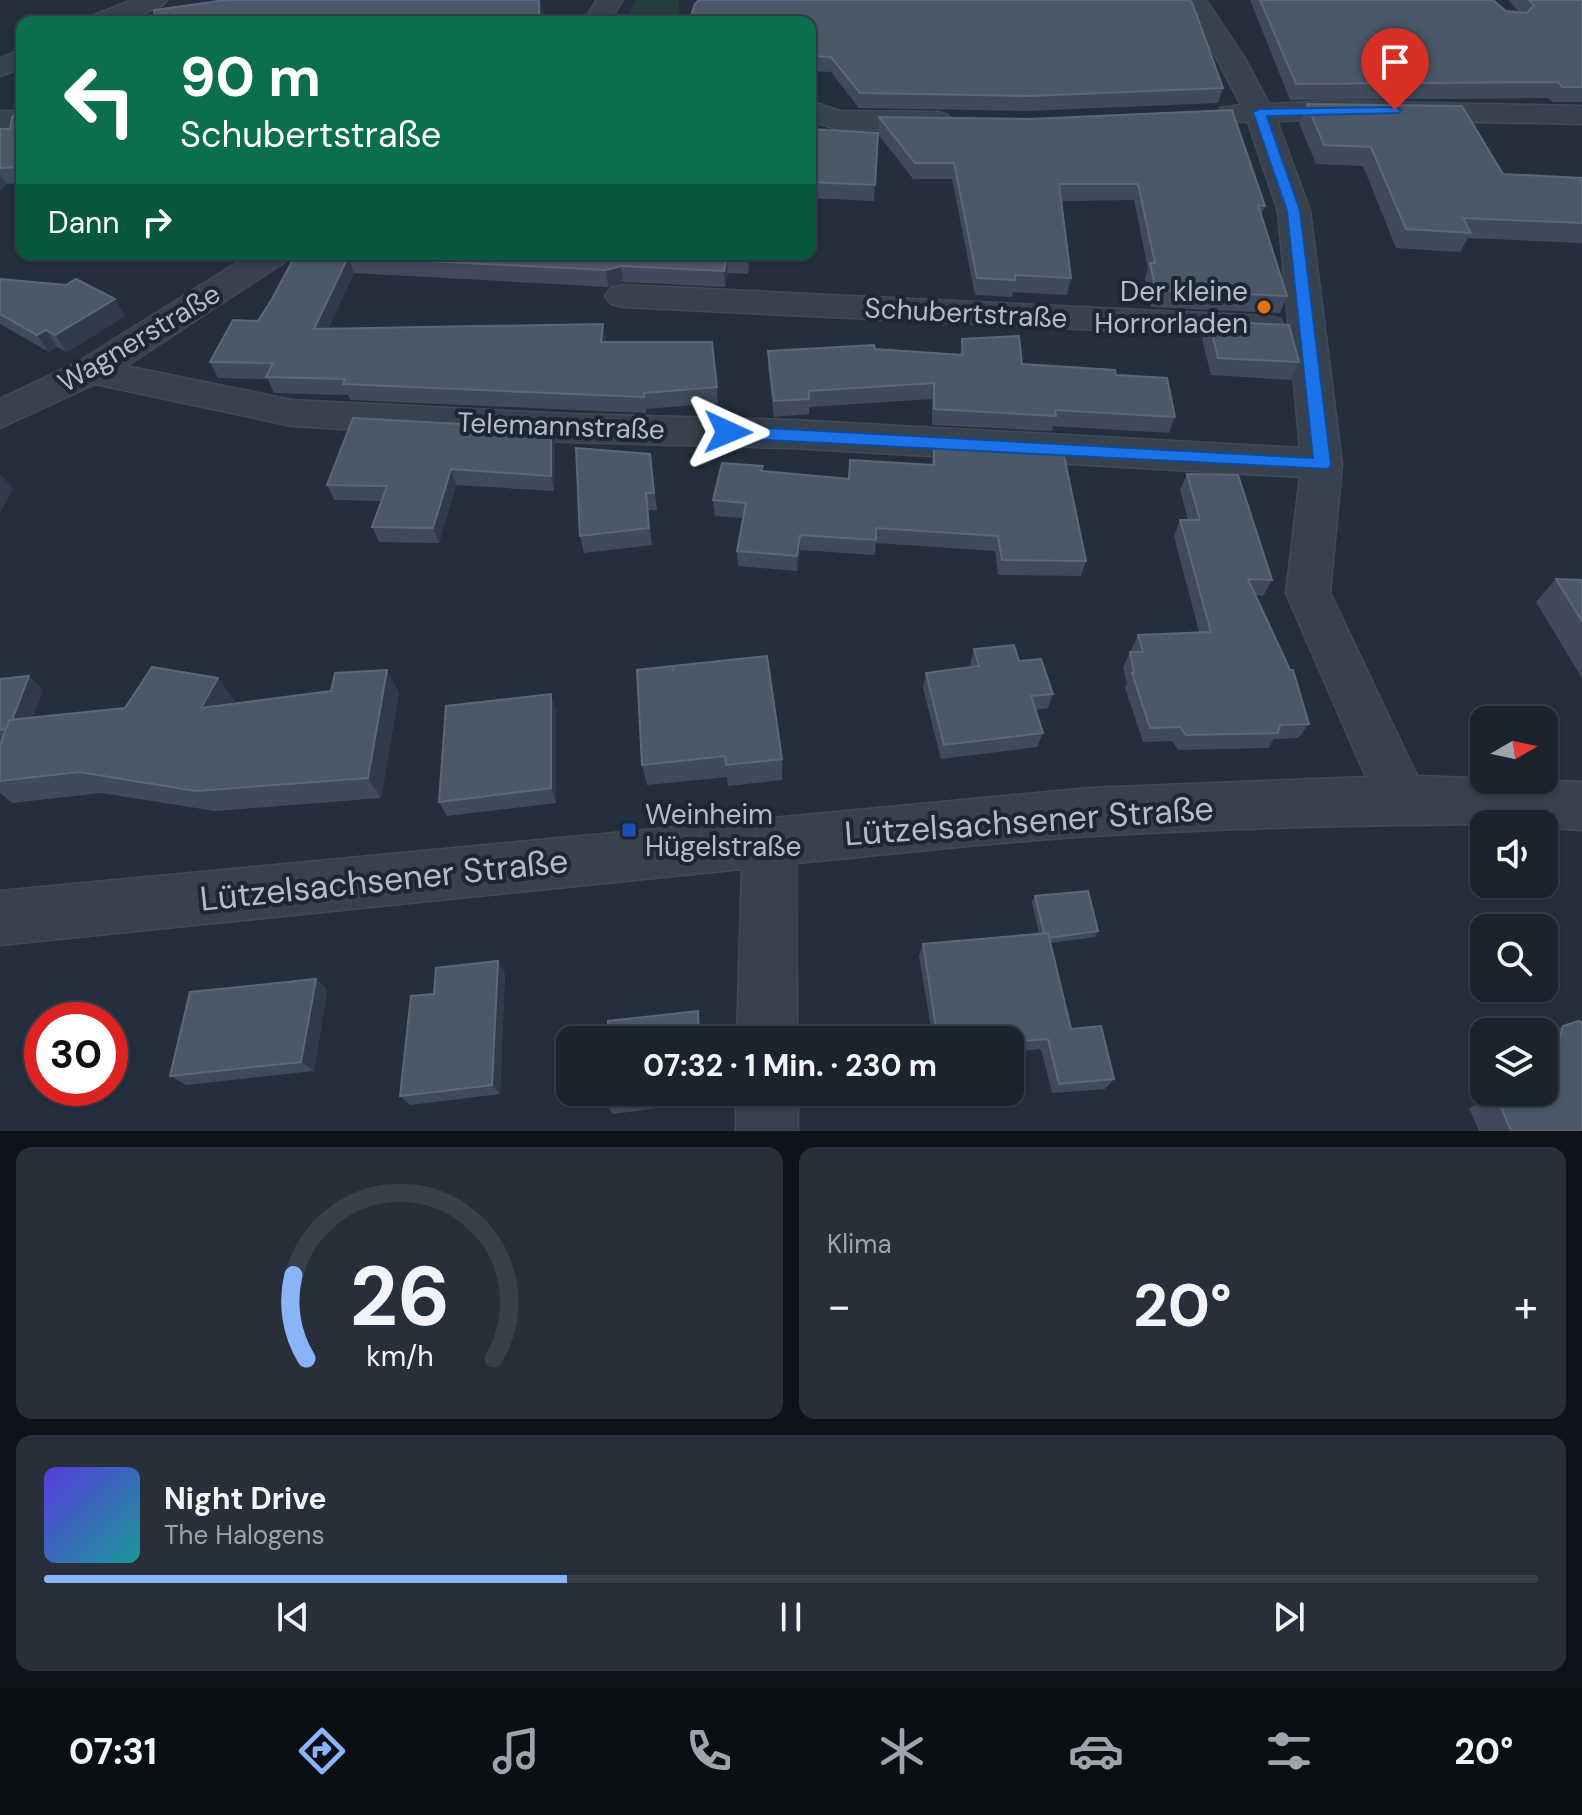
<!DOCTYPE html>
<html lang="de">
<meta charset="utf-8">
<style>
body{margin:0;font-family:"DM Sans",sans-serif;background:#282f3a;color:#f1f3f6;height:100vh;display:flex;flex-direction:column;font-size:30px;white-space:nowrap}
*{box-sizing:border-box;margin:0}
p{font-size:26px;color:#a0a4aa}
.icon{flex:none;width:44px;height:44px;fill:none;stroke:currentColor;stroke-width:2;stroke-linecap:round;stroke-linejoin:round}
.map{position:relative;height:1131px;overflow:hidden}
.drawer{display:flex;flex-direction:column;gap:16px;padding:16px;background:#0f1319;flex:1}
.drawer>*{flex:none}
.top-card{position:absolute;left:16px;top:16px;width:800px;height:244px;border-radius:16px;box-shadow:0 2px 6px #0004,0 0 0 2px #39404a;background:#0b6e4f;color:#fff;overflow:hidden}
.needle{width:52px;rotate:81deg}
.tools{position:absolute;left:1470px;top:706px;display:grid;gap:16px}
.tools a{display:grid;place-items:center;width:88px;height:88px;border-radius:16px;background:#1b232e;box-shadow:0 2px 6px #0004,0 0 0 2px #39404a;font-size:40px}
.speed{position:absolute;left:24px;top:1002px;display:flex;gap:16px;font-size:40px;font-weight:700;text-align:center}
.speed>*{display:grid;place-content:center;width:104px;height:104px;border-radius:50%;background:#1b232e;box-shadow:0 2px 6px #0004,0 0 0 2px #39404a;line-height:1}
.speed .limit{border:12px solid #d22;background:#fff;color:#111}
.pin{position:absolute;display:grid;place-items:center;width:68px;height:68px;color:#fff;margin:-82px -34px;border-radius:50% 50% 50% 0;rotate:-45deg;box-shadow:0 0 8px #0007}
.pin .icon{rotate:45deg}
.me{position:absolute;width:88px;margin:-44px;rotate:91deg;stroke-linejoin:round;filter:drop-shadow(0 0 6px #0008)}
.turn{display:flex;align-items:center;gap:28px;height:168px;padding:0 32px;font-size:36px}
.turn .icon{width:104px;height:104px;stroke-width:2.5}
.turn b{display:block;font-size:56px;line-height:68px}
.then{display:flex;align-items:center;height:76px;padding:0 32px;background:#0003;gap:16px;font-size:30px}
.big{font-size:60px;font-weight:700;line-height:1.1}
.drawer .widget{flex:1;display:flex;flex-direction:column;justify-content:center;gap:12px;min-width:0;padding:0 28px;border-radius:16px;background:#282f3a}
.drawer .dial{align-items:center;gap:0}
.dial svg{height:208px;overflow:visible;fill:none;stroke:#39404a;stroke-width:7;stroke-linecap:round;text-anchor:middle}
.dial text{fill:#f1f3f6;stroke:none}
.song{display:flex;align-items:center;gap:24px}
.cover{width:96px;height:96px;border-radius:12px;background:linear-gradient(135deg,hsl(250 70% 55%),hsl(180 70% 35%))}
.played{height:8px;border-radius:4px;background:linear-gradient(90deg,#8ab4f8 35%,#39404a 35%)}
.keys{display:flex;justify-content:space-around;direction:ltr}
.heat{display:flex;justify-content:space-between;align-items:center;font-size:44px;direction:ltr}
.drawer .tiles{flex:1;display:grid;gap:16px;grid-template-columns:1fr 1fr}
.widget:last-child{grid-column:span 2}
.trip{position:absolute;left:556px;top:1026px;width:468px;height:80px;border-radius:16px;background:#1b232e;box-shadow:0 2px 6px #0004,0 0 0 2px #39404a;font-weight:700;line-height:80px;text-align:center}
.tabs{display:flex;height:128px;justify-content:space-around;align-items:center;background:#0b0e12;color:#a0a4aa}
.tabs .icon{width:56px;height:56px}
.tabs .selected{color:#8ab4f8}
.tabs b{font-size:36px;color:#f1f3f6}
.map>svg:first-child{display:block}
.green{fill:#263c3f}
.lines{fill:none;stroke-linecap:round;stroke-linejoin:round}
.minor-casing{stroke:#414a57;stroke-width:3}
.minor{fill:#38414e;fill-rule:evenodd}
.wall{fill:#3f4b5c}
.shaded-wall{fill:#2f3b4b}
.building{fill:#4b5868;stroke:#5c6777;stroke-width:2}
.route{fill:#1a73e8;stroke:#114b97;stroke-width:2}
.food-dot{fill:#e8710a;stroke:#1d2633;stroke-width:3}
.transit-dot{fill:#1a4fb4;stroke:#1d2633;stroke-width:3}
.labels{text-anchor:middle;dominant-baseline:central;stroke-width:8;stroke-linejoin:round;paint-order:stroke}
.poi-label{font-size:28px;fill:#b4bcc9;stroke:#1d2633;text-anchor:end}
.street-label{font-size:28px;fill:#b4bcc9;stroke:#1d2633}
.near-street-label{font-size:34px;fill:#b4bcc9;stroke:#1d2633}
</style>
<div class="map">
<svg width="1582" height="1131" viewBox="0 0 1582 1131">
<rect width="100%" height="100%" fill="#242f3e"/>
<polygon class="green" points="635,0 679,0 679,17 628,19"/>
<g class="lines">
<g class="minor-casing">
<g id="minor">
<polygon points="132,0 167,0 163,5 123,22 88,22 92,16"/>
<polygon points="597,0 623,0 609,22 583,22"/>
<path d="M 1180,0 L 1206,0 L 1244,57 L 1269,104 L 1332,101 L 1582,106 L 1582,124 L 1332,119 L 1277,121 L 1310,211 L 1342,464 L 1330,593 L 1417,776 L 1582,782 L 1582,830 L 1544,828 L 1544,824 C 1396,824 1242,827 1092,836 C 993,842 894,854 796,863 L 797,1040 L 737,1040 L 742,869 L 0,945 L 0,891 L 1090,788 L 1366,777 L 1286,593 L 1300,477 L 792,448 L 569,442 L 292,426 L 95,384 L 0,428 L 0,399 L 78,362 L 251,254 L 291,254 L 286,261 L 126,366 L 292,400 L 569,414 L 792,420 L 1300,448 L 1278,211 L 1248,122 L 1220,120 L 1216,114 L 1220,108 L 1241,105 L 1216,57 Z"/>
<polygon points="22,50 22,68 0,76 0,58"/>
<polygon points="810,101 840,111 938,112 948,115 953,121 948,127 938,130 836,129 810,120"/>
<rect x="0" y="111" width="22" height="18"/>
<polygon points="623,285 1267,316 1280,319 1285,327 1280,335 1267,338 623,307 611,304 605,296 611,288"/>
<rect x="736" y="1092" width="62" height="39"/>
</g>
</g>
<use href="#minor" class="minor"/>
</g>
<g class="wall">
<polygon points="1250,0 1493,0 1506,11 1519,12 1508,0 1582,0 1582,102 1553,102 1549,98 1290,100"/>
<polygon points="810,22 1223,88 1218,103 1026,111 859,108 831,72 810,71"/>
<polygon points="22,75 22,183 6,184 0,191 0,129 10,129 16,114"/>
<polygon points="1307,104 1503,174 1582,178 1582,243 1468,238 1460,252 1396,248 1363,166 1316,164 1299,123"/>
<polygon points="879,117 1265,206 1261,215 1287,296 1280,313 1151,307 1145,279 1148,269 1134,200 1061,201 1071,278 1067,295 1013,292 1012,297 975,295 952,179 913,179 878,134 874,201 810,198 810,129 878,133"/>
<polygon points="286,254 752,254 748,274 728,273 725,287 623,282 608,287 354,273 328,329 606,340 606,342 717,387 718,403 646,409 646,413 350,400 348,395 274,393 268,379 218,378 210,362 258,321 272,299 292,262 289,261"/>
<polygon points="0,279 125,316 67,352 57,347 49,352 0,324"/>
<polygon points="1209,321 1299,362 1291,380 1211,375 1202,339"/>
<polygon points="962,339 1022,364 1116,375 1175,417 1169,433 1053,426 1052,431 932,425 932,399 809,407 809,414 774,417 768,367 768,351 875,349 960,355"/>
<polygon points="555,444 554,491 456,485 439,543 379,542 372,527 381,501 334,500 327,485"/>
<polygon points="934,444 1086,561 1081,576 998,575 995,551 876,543 875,555 800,550 797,571 738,566 737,551 743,518 715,516 713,500 763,471 849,479 932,465"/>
<polygon points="650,454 657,510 648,510 652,545 584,553 580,536"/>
<polygon points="1187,474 1272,580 1263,596 1256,595 1309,724 1298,738 1274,739 1268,748 1178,750 1172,741 1143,742 1125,688 1127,684 1123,667 1130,652 1131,652 1131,650 1138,635 1199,632 1174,536 1180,520 1188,520 1180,490"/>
<polygon points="1556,579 1582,580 1582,678 1536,602"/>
<polygon points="974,649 1053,694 1048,708 1035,710 1043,733 1037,747 941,759 923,688 926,673 971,667 970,665"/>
<polygon points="672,666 782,759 782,780 728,786 727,777 647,785 642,765"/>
<polygon points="218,678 234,700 232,703 399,692 381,798 215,811 101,793 12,803 0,793 0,679 43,690 32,718 125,708"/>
<polygon points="556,710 556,803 447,816 439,802"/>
<polygon points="1035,896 1098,931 1095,937 1051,943 1071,1029 1114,1079 1105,1089 1052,1093 1041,1049 1010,1052 1010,1040 933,1040 919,956 923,944 1039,933 1032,902"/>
<polygon points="505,973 500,1094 410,1105 400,1096 434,994"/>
<polygon points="316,979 327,990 314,1071 186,1085 170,1076"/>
<polygon points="1563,1026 1582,1131 1479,1131 1469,1108 1491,1097 1489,1092 1544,1092 1544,1037"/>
<polygon points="608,1092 704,1092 705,1102 613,1114 608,1106"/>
</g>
<g class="shaded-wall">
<polygon points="539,0 540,0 542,9 542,22 539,22"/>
<polygon points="0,174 6,184 0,191"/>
<polygon points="748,254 752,254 748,274"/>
<polygon points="348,257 354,273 321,345 314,329"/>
<polygon points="727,257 728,273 725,287 724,271"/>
<polygon points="621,266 623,282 608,287 606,270"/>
<polygon points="115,299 125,316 67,352 55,335"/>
<polygon points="603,324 606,340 603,358 601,342"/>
<polygon points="46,330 57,347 49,352 37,335"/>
<polygon points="551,429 555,444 554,491 551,476"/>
<polygon points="451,469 456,485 439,543 433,528"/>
<polygon points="1,474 13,489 0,513 0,477"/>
<polygon points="800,535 800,550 797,571 797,556"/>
<polygon points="387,670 399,692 381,798 368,778"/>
<polygon points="29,676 43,690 23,742 9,729"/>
<polygon points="218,678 234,700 218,729 201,708"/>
<polygon points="551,694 556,710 556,803 551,788"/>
<polygon points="498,961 505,973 500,1094 492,1085"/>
<polygon points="316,979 327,990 314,1071 301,1062"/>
<polygon points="698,1011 700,1020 701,1040 699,1040"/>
</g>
<g class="building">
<polygon points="226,0 539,0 539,22 155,22 154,10"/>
<polygon points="699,0 1190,0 1193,5 1223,88 1029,96 860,93 831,57 810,56 810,22 689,22 695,4"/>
<polygon points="1260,0 1493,0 1506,11 1527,13 1534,5 1529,0 1582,0 1582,87 1562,87 1558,82 1296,84"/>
<polygon points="22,75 22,167 0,168 0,129 10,129 12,117 16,114 16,81"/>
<polygon points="1307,104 1462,106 1503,174 1582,178 1582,223 1463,218 1471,233 1406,229 1371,147 1324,145"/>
<polygon points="1232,110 1265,206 1258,205 1287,296 1156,290 1150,263 1155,263 1138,184 1059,184 1071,278 1015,275 1015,280 977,278 954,163 915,163 879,117 1029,119"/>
<polygon points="810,129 878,133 875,185 810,182"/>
<polygon points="296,254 748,254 748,258 727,257 724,271 621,266 606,270 348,257 314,329 603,324 601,342 712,342 717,387 644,393 644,397 343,384 345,379 266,377 273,363 210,362 233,320 258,321 272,299"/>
<polygon points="0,279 66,285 76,279 115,299 55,335 46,330 37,335 0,314"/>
<polygon points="1209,321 1289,325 1299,362 1218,358"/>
<polygon points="1019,336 1022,364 1115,370 1116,375 1167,378 1175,417 1055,410 1056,416 934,409 934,383 809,391 809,399 774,401 768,351 874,345 875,349 963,355 962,339"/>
<polygon points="353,418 551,429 551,476 451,469 433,528 372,527 387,486 327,485"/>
<polygon points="934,444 1063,451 1086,561 1002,560 998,536 876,528 876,540 800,535 797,556 737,551 746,503 713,500 722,463 763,466 761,471 849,479 850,460 934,465"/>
<polygon points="576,448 650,454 654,493 646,493 649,528 580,536"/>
<polygon points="1187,474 1238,475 1272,580 1248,579 1290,670 1293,670 1309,724 1280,725 1278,733 1186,735 1180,727 1150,728 1132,673 1134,673 1130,652 1143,652 1138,635 1211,632 1180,520 1200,520"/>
<polygon points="1556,579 1582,580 1582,621"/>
<polygon points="1014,645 1019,661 1041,659 1053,694 1031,696 1043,733 944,745 926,673 979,666 974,649"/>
<polygon points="767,656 782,759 726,765 725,756 642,765 637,670 672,666 673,671 674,666"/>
<polygon points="152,667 218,678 201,708 331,691 335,673 387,670 368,778 196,791 79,772 0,781 0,746 9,720 125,708"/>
<polygon points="29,676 12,720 9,720 6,729 0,730 0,679"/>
<polygon points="551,694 551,788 439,802 446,706"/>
<polygon points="1088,891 1098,931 1049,938 1048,933 1044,933 1035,896"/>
<polygon points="1048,933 1071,1029 1101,1026 1114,1079 1059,1084 1048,1039 1010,1042 1010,1040 938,1040 923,944"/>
<polygon points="498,961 492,1085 400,1096 411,996 434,994 436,968"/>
<polygon points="316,979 301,1062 170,1076 190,992"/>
<polygon points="698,1011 699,1040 608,1040 608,1021"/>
<polygon points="1578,1021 1582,1022 1582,1131 1511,1131 1496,1095 1522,1094 1522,1092 1544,1092 1544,1059 1555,1059 1563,1026"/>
<polygon points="608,1092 702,1092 702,1094 608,1106"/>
</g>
<polygon class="route" points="1395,107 1401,110 1399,113 1267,116 1300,211 1331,464 1328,469 728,438 720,432 728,426 1313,458 1287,211 1253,112 1259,109"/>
<circle class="food-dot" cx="1264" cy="307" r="8"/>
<rect class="transit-dot" x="621" y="822" width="16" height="16" rx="4"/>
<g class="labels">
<g class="poi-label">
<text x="1248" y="291">Der kleine<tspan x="1248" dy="32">Horrorladen</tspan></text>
<text x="645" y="814" text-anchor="start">Weinheim<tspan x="645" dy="32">Hügelstraße</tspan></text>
</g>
<g class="street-label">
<text transform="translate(966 313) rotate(3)">Schubertstraße</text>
<text transform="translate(139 338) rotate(-31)">Wagnerstraße</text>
<text transform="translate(561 426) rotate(2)">Telemannstraße</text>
</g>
<g class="near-street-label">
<text transform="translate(1029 821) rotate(-4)">Lützelsachsener Straße</text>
<text transform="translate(384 880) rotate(-6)">Lützelsachsener Straße</text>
</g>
</g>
</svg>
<div class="tools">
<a><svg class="needle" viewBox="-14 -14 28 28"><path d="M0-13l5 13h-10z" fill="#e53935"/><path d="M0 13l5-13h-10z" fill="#a0a4aa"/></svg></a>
<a><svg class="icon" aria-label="sound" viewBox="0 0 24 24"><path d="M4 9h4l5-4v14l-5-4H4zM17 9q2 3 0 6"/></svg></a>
<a><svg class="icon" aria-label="search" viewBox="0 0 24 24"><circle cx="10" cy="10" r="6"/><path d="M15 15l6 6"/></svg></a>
<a><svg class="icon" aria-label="layers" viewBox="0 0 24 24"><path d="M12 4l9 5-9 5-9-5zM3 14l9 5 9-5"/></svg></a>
</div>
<div class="speed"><div class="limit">30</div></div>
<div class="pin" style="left:1395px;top:110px;background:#d93025"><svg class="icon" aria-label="arrive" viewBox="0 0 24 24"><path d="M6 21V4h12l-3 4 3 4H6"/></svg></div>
<svg class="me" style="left:728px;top:432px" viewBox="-20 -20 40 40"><path d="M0-17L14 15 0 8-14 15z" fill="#1a73e8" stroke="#fff" stroke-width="4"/></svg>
<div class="trip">07:32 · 1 Min. · 230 m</div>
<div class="top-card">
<div class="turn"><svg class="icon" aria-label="left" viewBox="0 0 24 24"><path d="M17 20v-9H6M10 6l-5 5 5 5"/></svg><div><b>90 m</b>Schubertstraße</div></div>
<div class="then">Dann<svg class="icon" aria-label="right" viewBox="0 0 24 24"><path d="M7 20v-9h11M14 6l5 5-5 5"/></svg></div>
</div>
</div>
<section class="drawer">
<div class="tiles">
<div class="widget dial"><svg viewBox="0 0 100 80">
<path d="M14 69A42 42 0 1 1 86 69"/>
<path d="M14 69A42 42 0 0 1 9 37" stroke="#8ab4f8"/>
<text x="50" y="56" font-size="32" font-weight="700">26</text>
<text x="50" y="72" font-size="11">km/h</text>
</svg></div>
<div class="widget"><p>Klima</p>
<div class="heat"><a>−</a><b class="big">20°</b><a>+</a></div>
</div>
<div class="widget">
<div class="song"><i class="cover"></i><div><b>Night Drive</b><p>The Halogens</p></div></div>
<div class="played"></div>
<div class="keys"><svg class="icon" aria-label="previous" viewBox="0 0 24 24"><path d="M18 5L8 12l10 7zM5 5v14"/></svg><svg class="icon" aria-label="pause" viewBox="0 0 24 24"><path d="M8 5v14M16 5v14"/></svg><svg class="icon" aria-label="next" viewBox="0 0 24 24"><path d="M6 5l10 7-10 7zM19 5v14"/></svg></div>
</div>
</div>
</section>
<nav class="tabs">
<b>07:31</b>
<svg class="icon selected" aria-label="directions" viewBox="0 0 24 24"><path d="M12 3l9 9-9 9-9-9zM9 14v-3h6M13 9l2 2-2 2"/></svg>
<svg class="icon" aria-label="music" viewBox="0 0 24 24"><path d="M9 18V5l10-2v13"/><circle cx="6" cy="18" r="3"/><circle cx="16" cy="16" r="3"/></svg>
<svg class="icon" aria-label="phone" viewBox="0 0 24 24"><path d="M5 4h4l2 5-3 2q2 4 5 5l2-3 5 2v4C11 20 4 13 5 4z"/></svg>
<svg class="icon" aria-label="climate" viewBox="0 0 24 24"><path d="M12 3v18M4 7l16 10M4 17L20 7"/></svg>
<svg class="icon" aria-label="car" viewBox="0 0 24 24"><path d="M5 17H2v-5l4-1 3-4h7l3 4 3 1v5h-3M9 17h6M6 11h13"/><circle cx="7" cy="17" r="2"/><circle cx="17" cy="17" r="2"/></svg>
<svg class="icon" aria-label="filters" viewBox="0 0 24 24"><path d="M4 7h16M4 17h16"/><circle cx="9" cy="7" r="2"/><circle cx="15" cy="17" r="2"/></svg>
<b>20°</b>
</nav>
